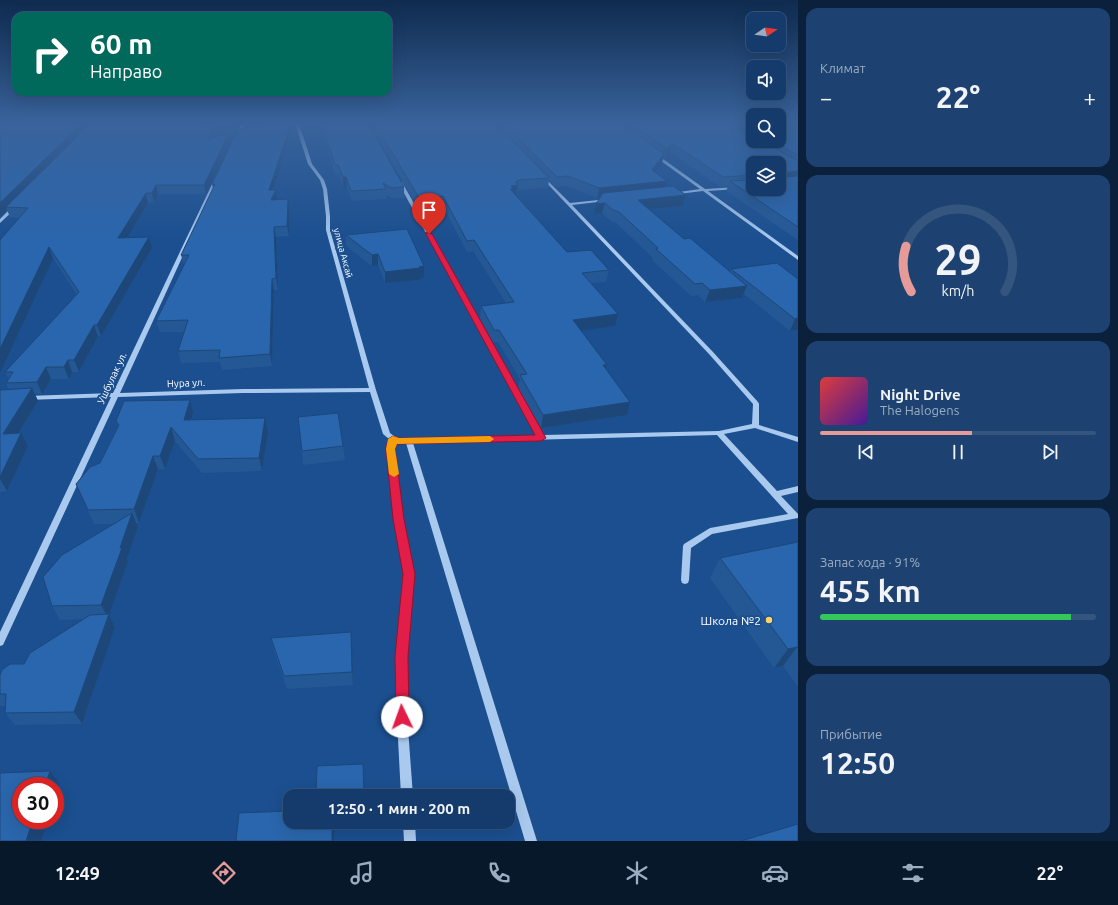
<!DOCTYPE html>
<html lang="ru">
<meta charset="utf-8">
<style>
body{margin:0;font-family:Ubuntu,sans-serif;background:#1d4271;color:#f1f3f6;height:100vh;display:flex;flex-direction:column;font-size:15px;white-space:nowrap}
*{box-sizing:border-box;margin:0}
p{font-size:13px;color:#9dadc1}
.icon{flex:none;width:22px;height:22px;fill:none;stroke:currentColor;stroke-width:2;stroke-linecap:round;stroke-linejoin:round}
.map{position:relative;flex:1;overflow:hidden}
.sheet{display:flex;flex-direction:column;gap:8px;padding:8px;background:#0b203b;width:320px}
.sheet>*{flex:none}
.banner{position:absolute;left:12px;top:12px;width:380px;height:84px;border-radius:12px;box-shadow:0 4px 16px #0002,0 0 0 1px #33557e;background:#00695c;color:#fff;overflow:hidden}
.needle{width:26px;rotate:77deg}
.tools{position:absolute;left:746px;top:12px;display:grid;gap:8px}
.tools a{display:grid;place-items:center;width:40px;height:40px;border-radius:8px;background:#143b6b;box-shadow:0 4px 16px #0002,0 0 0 1px #33557e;font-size:20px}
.speed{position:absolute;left:12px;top:777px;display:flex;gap:8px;font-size:20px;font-weight:700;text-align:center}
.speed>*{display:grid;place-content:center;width:52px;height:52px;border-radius:50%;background:#143b6b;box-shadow:0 4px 16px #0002,0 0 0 1px #33557e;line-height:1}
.speed .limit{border:6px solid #d22;background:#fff;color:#111}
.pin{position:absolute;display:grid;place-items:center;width:34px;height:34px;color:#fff;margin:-41px -17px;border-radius:50% 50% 50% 0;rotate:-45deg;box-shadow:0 0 4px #0007}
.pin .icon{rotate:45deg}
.me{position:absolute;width:44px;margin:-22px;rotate:357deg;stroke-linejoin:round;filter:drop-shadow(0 0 3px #0008)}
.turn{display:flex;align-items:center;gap:14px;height:84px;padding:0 12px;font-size:18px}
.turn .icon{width:52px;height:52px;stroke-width:2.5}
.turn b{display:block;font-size:28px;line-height:34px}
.big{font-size:30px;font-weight:600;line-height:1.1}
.sheet .card{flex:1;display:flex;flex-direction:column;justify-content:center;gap:6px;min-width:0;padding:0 14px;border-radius:12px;background:#1d4271}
.sheet .dial{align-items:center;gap:0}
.dial svg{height:104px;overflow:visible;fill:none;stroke:#33557e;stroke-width:7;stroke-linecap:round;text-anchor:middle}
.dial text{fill:#f1f3f6;stroke:none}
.song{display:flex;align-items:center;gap:12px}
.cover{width:48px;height:48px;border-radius:6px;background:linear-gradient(135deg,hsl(0 70% 55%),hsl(260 70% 35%))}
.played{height:4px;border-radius:2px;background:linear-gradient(90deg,#e69b98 55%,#33557e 55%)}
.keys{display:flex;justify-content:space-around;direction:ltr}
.heat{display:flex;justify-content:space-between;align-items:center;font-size:22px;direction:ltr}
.charge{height:6px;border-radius:3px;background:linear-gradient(90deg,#34c759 91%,#33557e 0)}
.trip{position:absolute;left:283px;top:789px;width:232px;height:40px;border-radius:12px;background:#143b6b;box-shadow:0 4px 16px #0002,0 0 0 1px #33557e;font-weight:600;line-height:40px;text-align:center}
.tabs{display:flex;height:64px;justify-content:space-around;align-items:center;background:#08182b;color:#9dadc1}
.tabs .icon{width:28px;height:28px}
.tabs .on{color:#e69b98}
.tabs b{font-size:18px;color:#f1f3f6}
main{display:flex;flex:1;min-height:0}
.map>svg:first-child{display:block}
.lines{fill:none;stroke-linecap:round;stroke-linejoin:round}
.minor{fill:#a9c9ee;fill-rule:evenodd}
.wall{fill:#245895;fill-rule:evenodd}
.shaded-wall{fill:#1d4779}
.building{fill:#2a66ad;stroke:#1d4779}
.route{fill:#e11d48;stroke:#92132f}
.slow{fill:#f59e0b}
.poi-dot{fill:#ffd166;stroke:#1b4f8f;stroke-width:1.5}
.labels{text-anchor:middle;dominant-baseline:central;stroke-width:4;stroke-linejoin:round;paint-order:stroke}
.far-street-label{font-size:9px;fill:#fff;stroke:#1b4f8f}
.street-label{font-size:10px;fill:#fff;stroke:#1b4f8f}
.near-poi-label{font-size:12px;fill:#fff;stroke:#1b4f8f;text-anchor:end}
</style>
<main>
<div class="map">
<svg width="798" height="841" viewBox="0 0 798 841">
<rect width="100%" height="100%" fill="#1b4f8f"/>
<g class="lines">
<g class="minor">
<polygon points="241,123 245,123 238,137 235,138"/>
<path d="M 295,123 L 299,123 L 312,164 L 324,180 L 327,189 L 330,216 L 330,230 L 376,390 L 390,433 C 396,438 401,439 409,439 L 536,435 L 398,182 L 400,181 L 402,182 L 543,435 L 719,431 L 752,424 L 753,404 L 709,354 L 541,177 L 541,175 L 542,175 L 570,203 L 608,199 L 608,200 L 606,201 L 572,205 L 713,352 L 758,402 L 759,404 L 759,425 L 798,437 L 798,442 L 755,428 L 724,434 L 777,491 L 798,486 L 798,492 L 781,496 L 798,514 L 798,518 L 712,534 L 691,548 L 689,580 L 688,583 L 685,584 L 682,583 L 681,580 L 683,546 L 684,544 L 710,528 L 788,514 L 717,435 L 413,443 L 537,841 L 525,841 L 406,443 L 396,442 L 395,449 L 403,519 L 413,574 L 407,657 L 406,701 L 413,796 L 401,796 L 396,701 L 397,657 L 405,574 L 395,519 L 387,449 L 389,439 L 383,434 L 370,392 L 243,393 L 118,397 L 3,645 L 0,646 L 0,632 L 111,397 L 27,400 L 24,398 L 27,396 L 113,393 L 215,178 L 218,179 L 120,393 L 243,389 L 369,388 L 326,230 L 326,216 L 323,189 L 320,180 L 308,164 Z"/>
<polygon points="654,154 656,154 705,189 753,186 753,188 708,191 798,256 798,260 703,191 670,195 670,194 672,193 700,189 654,156"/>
<polygon points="12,207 16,208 0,223 0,219"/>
<polygon points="403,822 415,822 416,841 404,841"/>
</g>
</g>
<g class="wall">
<polygon points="0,123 204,123 204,124 216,124 217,132 214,137 229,133 231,141 206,194 158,194 154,202 148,203 127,238 149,237 152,248 101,336 98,336 79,372 72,372 69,379 51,379 42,394 35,394 38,401 19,433 28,446 7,491 0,492 0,390 8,389 6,383 9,379 5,372 77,295 53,258 20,218 10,217 7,210 0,217"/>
<polygon points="261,123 294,123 273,190 277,200 289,209 289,236 276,237 278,290 274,290 272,366 222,370 220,362 181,363 178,351 184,332 160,332 156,321 184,266 181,255 213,189 212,184"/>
<polygon points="320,123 368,123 404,187 404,198 392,198 386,195 386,199 352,201 347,187 343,187 339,174 335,175"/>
<path d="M 370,123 L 753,123 L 753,141 L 779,141 L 798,123 L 798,240 L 726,191 L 728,186 L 720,187 L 670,152 L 665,159 L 663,157 L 662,163 L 655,173 L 665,186 L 686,195 L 683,206 L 649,209 L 684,239 L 730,272 L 731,269 L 798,279 L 798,330 L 790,331 L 744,294 L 742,298 L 705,302 L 698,295 L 691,296 L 652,260 L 653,258 L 616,223 L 611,221 L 602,213 L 594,214 L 599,198 L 597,198 L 567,186 L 556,187 L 549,180 L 548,188 L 518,190 L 516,195 L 567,252 L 609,270 L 606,282 L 591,283 L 615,326 L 581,330 L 607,365 L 606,369 L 627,415 L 541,428 L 518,388 L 520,379 L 498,342 L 493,342 L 480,318 L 481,306 L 506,303 L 473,251 L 467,252 L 443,206 L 418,208 ZM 753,163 L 779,189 L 753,189 Z"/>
<polygon points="346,235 424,266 424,278 420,278 420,280 385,283 378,265 372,266 346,246"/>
<polygon points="193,413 192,420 265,418 268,432 262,471 202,473 175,441 165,469 158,469 139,523 136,523 138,527 127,559 128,562 109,615 115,627 82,724 15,725 5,713 6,706 0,706 0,675 24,664 84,619 60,620 52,606 114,524 94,524 76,484 100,463 118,426 116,421"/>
<polygon points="343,446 345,460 303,465 302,451"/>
<polygon points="798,542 798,687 783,666 774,668 710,578 720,558"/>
<polygon points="351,632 352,646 353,685 287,689 274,651 271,638"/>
<polygon points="363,770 364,796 316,796"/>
</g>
<g class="shaded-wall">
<polygon points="82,123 93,123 6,207 7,210 0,217 0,203"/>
<polygon points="291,123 294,123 270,200 269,190"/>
<polygon points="216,124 217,132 208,148 207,140"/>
<polygon points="229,133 231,141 206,194 204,185"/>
<polygon points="672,143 670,152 665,159 668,149"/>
<polygon points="664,154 662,163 649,180 652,170"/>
<polygon points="798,171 798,181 779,182 783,173"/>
<polygon points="343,177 346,177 347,187 343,187"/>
<polygon points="667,181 664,191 597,198 599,188"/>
<polygon points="156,185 158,194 154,202 152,193"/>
<polygon points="518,185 516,195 513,196 509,199 511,186"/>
<polygon points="276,190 277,200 271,200"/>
<polygon points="146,193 148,203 121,248 118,238"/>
<polygon points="686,195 683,206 636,210 638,200"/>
<polygon points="288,199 289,209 289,236 287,226"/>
<polygon points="605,203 602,213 594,214 596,204"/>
<polygon points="274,227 276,237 278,290 276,278"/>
<polygon points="149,237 152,248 101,336 97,325"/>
<polygon points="49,247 53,258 0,373 0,349"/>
<polygon points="378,254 378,265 372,266 372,255"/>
<polygon points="424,266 424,278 420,278 420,280 385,283 385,272"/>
<polygon points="272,279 274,290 272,366 270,354"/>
<polygon points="747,286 742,298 705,302 710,290"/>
<polygon points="618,314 615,326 570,332 573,320"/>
<polygon points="798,318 798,330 790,331 795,319"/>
<polygon points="94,325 98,336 79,372 74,360"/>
<polygon points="68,360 72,372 69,379 64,367"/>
<polygon points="603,365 607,365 604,377"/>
<polygon points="46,367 51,379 42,394 37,382"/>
<polygon points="32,388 38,401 10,447 3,434"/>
<polygon points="190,400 193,413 188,434 184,420"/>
<polygon points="630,402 627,415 541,428 543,415"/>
<polygon points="265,418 268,432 262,471 259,458"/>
<polygon points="171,427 175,441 165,469 160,456"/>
<polygon points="21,433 28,446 7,491 0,479 0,477"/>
<polygon points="153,456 158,469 139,523 134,509"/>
<polygon points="132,513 138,527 127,559 128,562 109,615 115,627 82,724 74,712 108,618 101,605 120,548"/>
<polygon points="351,632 352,646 353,685 352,672"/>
<polygon points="797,647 783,666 774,668 788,649"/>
<polygon points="50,771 59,783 55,797 55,786 45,786"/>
<polygon points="33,820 48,820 41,841 26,841"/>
<polygon points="332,822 335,822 334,841 332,841"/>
</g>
<g class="building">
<polygon points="0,123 82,123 0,203"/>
<polygon points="91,123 199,123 198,124 216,124 207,140 229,133 204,185 156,185 152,193 146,193 118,238 149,237 97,325 94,325 74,360 68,360 64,367 46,367 37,382 6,383 13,372 5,372 79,292 49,247 0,349 0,240 28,208 6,207"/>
<polygon points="261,123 291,123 269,190 276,190 271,200 288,199 287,226 274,227 276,278 272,279 270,354 219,358 220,350 178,351 188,320 156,321 189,255 181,255 215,184 212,184 238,130"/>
<polygon points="322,123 368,123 404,187 392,188 383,183 386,189 351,191 346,177 343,177 338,165 335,165"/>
<polygon points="375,123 495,123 549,178 518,180 519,181 515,182 518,185 511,186 513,189 510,189 567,252 591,250 609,270 582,273 618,314 573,320 607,365 603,365 630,402 543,415 520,375 527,374 499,330 494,330 481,306 514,302 474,240 467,241 443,196 419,198"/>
<polygon points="503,123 621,123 664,154 652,170 667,181 599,188 568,176 557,177"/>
<polygon points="629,123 728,123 753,136 753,141 761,141 798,161 798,171 783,173 781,176 783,177 798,176 798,227 730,181 753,180 753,189 779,189 779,163 753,163 753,175 723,177 672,143 668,149"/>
<polygon points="738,123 753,123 753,131"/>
<polygon points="779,123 798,123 798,155 772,141 779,141"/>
<polygon points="673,186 686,195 638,200 684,239 690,238 747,286 710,290 702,283 695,284 656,249 658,248 619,212 613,210 605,203 596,204 603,193"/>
<polygon points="407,229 424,266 419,267 420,268 385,272 378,254 372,255 346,235"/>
<polygon points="777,263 798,279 798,318 795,319 731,269"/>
<polygon points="32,388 3,434 21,433 0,477 0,390"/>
<polygon points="190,400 184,420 265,418 259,458 198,459 171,427 160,456 153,456 134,509 88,510 76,484 90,467 100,463 119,425 116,421 124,401"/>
<polygon points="338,413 343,446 302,451 298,417"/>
<polygon points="132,513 120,548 122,548 101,605 52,606 43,577 62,555"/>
<polygon points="798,542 798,648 797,647 788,649 720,558"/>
<polygon points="109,614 74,712 5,713 6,694 0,694 0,675 2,670 10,664 24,664 30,653 90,615"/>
<polygon points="351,632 352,672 284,676 271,638"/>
<polygon points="363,764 364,794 316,796 317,766"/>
<polygon points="50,771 45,786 21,786 21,820 33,820 26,841 0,841 0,773"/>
<polygon points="290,811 290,822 332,822 332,841 236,841 239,813"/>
<polygon points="798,824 798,841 741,841"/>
</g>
<linearGradient id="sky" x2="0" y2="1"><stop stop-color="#0f2b4f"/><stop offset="0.51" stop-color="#39639b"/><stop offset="1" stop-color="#39639b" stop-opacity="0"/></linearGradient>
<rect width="798" height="241" fill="url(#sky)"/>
<polygon class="route" points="426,232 432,234 546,438 541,441 397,444 395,449 404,519 415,574 408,656 409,717 407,721 402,723 398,721 396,717 395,656 403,574 393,519 386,449 388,439 393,436 399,438 409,438 535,435 426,234"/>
<polygon class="slow" points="393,436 399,438 490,436 494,439 490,442 397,444 395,449 399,474 394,477 389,474 386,449 388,439"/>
<circle class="poi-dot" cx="769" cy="620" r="4"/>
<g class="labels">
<g class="far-street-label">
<text transform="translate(343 253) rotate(75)">улица Аксай</text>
</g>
<g class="street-label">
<text transform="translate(112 378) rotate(-65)">Ушбулак ул.</text>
<text transform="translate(186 383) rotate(-2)">Нура ул.</text>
</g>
<g class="near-poi-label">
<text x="761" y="620">Школа №2</text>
</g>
</g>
</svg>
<div class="tools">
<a><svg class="needle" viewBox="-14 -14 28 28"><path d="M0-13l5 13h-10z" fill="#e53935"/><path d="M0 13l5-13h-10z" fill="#9dadc1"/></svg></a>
<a><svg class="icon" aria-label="sound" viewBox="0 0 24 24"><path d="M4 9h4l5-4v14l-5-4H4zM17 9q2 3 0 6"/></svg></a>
<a><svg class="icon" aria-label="search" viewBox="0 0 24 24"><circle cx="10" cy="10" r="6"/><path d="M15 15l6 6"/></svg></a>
<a><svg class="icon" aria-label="layers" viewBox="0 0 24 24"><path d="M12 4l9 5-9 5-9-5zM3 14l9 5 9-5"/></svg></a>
</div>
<div class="speed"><div class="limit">30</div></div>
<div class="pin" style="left:429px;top:234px;background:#d93025"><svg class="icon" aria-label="arrive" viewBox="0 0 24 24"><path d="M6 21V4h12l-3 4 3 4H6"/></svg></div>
<svg class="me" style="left:402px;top:717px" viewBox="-20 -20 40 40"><circle r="19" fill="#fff"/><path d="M0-13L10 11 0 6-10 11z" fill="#e11d48"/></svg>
<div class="trip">12:50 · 1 мин · 200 m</div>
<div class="banner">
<div class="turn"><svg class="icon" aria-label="right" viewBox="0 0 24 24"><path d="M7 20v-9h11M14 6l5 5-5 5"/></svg><div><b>60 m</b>Направо</div></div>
</div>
</div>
<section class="sheet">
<div class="card"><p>Климат</p>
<div class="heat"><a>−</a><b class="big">22°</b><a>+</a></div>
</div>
<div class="card dial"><svg viewBox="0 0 100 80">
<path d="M14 69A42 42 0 1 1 86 69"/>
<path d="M14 69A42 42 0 0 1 10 34" stroke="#e69b98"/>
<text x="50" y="56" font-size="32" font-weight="700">29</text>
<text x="50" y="72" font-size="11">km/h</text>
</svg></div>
<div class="card">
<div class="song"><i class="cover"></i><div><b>Night Drive</b><p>The Halogens</p></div></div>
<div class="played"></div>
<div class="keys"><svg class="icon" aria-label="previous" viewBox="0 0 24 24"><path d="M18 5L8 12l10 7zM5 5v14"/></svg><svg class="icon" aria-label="pause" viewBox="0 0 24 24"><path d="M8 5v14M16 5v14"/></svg><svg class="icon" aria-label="next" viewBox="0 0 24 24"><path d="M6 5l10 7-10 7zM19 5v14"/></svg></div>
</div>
<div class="card"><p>Запас хода · 91%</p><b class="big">455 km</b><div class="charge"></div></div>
<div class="card"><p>Прибытие</p><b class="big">12:50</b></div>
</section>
</main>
<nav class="tabs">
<b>12:49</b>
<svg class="icon on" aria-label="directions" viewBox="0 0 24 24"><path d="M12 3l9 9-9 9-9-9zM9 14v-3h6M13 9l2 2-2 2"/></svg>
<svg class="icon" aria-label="music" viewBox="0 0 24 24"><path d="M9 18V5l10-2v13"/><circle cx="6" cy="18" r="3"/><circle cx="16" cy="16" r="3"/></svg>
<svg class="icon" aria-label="phone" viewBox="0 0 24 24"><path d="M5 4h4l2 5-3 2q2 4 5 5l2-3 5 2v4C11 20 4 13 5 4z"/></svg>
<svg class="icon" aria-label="climate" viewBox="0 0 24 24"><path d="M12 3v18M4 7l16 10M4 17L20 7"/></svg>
<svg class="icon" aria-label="car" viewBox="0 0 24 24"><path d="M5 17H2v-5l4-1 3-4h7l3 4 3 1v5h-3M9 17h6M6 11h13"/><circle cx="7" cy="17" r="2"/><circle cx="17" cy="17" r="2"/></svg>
<svg class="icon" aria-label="filters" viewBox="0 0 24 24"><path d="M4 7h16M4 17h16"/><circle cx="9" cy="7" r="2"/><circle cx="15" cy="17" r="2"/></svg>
<b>22°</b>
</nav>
